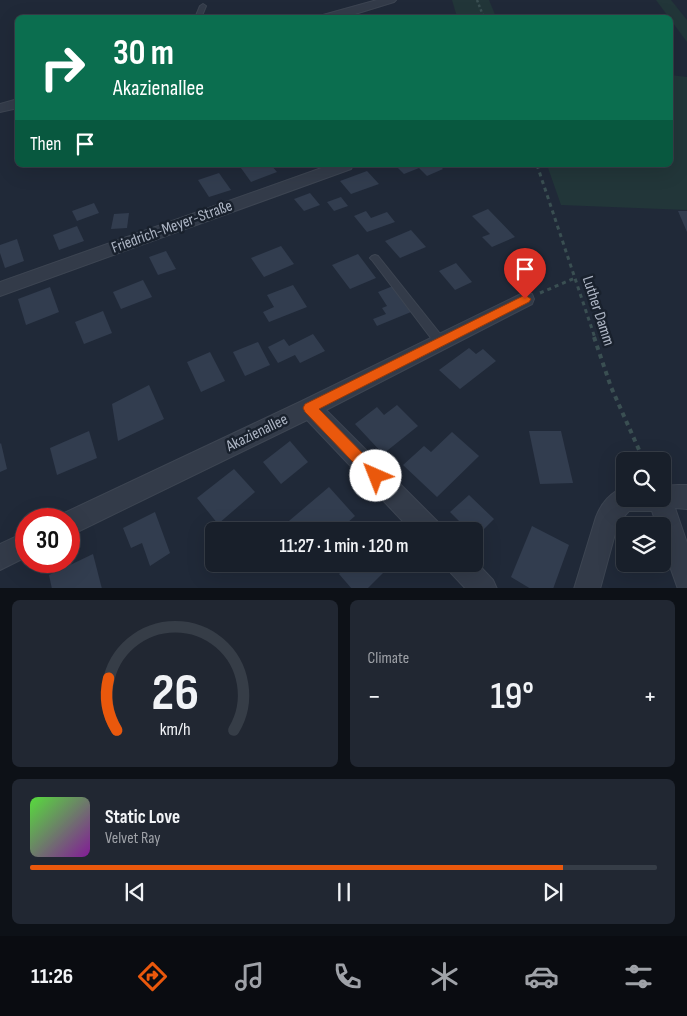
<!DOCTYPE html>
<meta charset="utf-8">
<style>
body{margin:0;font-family:"Sofia Sans Condensed",sans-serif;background:#212732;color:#f1f3f6;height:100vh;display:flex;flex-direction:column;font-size:19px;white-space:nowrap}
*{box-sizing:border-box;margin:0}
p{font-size:16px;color:#9fa2a8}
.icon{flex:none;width:28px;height:28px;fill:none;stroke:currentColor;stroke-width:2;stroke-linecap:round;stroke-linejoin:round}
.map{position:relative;height:588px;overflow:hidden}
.details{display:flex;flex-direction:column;gap:12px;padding:12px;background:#0d1117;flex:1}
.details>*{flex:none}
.top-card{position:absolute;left:15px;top:15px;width:658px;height:152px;border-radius:8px;box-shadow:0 5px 20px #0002,0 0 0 1px #363d47;background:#0b6e4f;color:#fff;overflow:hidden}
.controls{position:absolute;left:616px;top:452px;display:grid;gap:10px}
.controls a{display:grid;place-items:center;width:55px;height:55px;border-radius:8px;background:#181f2a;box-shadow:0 5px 20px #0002,0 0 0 1px #363d47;font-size:25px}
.speed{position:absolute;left:15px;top:508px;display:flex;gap:10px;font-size:25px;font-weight:700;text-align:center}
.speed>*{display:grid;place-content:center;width:65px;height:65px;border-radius:50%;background:#181f2a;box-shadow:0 5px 20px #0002,0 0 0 1px #363d47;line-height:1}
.speed .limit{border:8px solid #d22;background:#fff;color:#111}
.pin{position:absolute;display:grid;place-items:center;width:42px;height:42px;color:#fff;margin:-51px -21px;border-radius:50% 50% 50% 0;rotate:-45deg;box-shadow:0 0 5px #0007}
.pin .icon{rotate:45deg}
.me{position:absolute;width:55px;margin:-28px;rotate:316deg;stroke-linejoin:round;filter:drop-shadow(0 0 4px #0008)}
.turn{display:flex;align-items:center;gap:18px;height:105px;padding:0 15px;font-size:22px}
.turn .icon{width:65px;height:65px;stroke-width:2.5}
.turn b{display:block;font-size:35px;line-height:42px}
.then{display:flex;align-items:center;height:48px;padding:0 15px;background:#0003;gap:10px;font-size:19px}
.big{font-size:38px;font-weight:600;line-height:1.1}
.details .card{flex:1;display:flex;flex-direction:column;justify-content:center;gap:8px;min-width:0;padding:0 18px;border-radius:8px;background:#212732}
.details .dial{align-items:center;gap:0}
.dial svg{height:130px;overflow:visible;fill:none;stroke:#363d47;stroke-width:7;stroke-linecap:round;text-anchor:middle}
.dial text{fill:#f1f3f6;stroke:none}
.song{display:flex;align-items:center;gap:15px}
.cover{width:60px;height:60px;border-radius:8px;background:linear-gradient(135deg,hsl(110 70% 55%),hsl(290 70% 35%))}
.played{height:5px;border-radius:2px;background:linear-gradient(90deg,#ea580c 85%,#363d47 85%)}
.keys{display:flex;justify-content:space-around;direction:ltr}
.heat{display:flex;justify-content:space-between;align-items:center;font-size:28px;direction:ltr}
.details .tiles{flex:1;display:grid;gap:12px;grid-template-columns:1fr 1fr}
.card:last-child{grid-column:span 2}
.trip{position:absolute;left:205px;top:522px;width:278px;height:50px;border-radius:8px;background:#181f2a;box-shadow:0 5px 20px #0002,0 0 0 1px #363d47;font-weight:600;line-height:50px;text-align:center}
.tab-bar{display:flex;height:80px;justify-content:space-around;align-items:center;background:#0a0c11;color:#9fa2a8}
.tab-bar .icon{width:35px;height:35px}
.tab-bar .on{color:#ea580c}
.tab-bar b{font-size:22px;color:#f1f3f6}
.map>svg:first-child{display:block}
.green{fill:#223639}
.building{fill:#323d4f}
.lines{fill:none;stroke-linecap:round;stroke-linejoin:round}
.lane-casing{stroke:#3d4552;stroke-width:2}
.street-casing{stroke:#3d4552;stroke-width:2}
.path-far2{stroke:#3a4f52;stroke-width:2.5;stroke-dasharray:2.5 2.5;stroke-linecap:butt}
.path-far1{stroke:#3a4f52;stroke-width:3;stroke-dasharray:4 4;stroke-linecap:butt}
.path{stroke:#3a4f52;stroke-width:4;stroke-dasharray:4.5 4.5;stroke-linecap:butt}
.lane{fill:#333b49;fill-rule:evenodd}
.street{fill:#333b49;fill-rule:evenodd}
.route{fill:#ea580c;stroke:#983908}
.labels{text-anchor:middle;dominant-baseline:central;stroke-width:5;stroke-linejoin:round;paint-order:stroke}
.street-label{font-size:16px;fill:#aeb6c5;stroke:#19212d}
</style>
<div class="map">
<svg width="687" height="589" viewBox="0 0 687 589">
<rect width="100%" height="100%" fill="#202938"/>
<g class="green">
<polygon points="452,0 489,0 496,17 457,17"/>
<polygon points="656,0 671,0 687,20 687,42"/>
<polygon points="670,75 687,77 687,210 561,205 547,165 670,165"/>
</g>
<g class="building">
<polygon points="251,165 271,165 277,172 251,182 241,168"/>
<polygon points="395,165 439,165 443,169 427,176 419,168 404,174"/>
<polygon points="367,171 379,184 351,194 340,181"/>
<polygon points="219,173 231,190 209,197 198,180"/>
<polygon points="310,193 320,205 304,211 294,199"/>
<polygon points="341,197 348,206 334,211 327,202"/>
<polygon points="94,203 99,213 77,221 72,211"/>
<polygon points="488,209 515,237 492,247 482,237 490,234 472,216"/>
<polygon points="366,211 371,218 387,212 395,222 367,232 354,216"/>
<polygon points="678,211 687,211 687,232"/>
<polygon points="129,213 127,228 111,229 114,214"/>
<polygon points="77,226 84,241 59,250 53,235"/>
<polygon points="411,230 426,247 400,258 385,241"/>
<polygon points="17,239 24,261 5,268 0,253 0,245"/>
<polygon points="281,246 294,264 264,277 251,258"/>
<polygon points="166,251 176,269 158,275 149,257"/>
<polygon points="358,254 376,278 350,289 332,265"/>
<polygon points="456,263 472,282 455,290 439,271"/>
<polygon points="143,280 152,297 121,309 113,292"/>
<polygon points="293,285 307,307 269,322 263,312 274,307 267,295"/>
<polygon points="393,286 411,312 377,326 373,319 386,314 382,308 387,306 378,292"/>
<polygon points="50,287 59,312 26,325 18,299"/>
<polygon points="103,311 112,333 84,344 75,322"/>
<polygon points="313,334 325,351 300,363 295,355 278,363 268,347 284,339 289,346"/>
<polygon points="258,342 270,365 245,376 233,352"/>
<polygon points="469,348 476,354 483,349 496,361 460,389 439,370"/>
<polygon points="210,352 225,381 201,392 187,362"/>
<polygon points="149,385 164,419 118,441 112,404"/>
<polygon points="397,405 418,426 383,454 355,424 377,407 384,415"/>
<polygon points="89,431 97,458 57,475 50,448"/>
<polygon points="529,431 561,431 573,483 540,484"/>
<polygon points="452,432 479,456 437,497 403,465 424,446 431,452"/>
<polygon points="290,441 308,462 281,484 263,462"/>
<polygon points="1,443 7,469 0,472 0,444"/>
<polygon points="234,469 255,492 218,524 197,498"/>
<polygon points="329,487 355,516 338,531 288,531 283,526"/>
<polygon points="469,495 494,519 475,538 474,531 469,531 450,512"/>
<polygon points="155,512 170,553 150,566 142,543 131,548 123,528"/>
<polygon points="532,526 569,545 553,589 531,589 511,577"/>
<polygon points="93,554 102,589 52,589 49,575"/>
<polygon points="350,564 392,564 367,589 352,589 339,574"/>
</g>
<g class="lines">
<g class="lane-casing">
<g id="lane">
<polygon points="203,4 206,6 201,18 195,18 200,6"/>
<polygon points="375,255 378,256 445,340 446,343 445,346 441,347 437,346 372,260 370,258 372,256"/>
</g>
</g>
<g class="street-casing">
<g id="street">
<polygon points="377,0 396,0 394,2 342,18 321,18 323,15"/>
<polygon points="18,99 18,108 0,112 0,104"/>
<polygon points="330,165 353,165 351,169 0,296 0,282"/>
<polygon points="525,292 532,294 534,299 532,304 326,410 438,522 441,531 412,531 307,420 69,536 69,519 59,519 60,515 302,401"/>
<path d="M 678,485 L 687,485 L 687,509 L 675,508 L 687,543 L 687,589 L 678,589 L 662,544 L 662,526 L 657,526 L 652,511 L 629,511 L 618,523 L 600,589 L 574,589 L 596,517 C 601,504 611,491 625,488 L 625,499 L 662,499 L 662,486 Z"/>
<polygon points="26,532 26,557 0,570 0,544"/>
<polygon points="474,560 493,580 497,589 466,589 451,573 447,564 474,564"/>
</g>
</g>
<polyline class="path-far2" points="477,0 484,18"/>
<g class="path-far1">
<polyline points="537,165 595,338"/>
<polyline points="540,293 575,278"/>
</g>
<polyline class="path" points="594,337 611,387 644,461"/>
<use href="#lane" class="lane"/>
<use href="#street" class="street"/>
</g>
<polygon class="route" points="525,295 531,299 529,302 319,409 381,472 383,476 381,481 376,483 371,481 305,412 303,408 305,404"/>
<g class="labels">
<g class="street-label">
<text transform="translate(172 227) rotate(-20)">Friedrich-Meyer-Straße</text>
<text transform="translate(598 311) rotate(72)">Luther Damm</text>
<text transform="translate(257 433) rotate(-26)">Akazienallee</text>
</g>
</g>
</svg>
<div class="controls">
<a><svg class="icon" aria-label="search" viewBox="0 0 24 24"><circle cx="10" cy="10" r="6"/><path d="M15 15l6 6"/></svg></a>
<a><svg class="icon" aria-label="layers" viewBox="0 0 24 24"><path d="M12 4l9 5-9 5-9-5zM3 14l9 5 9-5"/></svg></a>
</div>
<div class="speed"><div class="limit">30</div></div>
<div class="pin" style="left:525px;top:299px;background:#d93025"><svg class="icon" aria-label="arrive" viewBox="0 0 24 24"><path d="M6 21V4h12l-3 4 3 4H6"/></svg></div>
<svg class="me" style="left:376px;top:476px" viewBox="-20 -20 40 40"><circle r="19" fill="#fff"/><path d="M0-13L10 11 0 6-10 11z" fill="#ea580c"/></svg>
<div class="trip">11:27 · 1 min · 120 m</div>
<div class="top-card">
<div class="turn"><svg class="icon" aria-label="right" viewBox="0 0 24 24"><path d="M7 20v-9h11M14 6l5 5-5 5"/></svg><div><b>30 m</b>Akazienallee</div></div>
<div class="then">Then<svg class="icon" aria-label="arrive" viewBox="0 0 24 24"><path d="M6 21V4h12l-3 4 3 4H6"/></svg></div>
</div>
</div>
<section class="details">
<div class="tiles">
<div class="card dial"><svg viewBox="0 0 100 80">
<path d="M14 69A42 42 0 1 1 86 69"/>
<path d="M14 69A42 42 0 0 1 9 37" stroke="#ea580c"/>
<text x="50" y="56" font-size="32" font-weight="700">26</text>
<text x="50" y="72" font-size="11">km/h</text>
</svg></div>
<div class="card"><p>Climate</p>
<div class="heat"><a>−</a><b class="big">19°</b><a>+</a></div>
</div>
<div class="card">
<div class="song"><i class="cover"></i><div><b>Static Love</b><p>Velvet Ray</p></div></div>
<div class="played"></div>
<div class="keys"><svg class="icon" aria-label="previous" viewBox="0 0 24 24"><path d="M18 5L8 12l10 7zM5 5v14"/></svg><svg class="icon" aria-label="pause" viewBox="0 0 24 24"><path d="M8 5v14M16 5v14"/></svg><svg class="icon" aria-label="next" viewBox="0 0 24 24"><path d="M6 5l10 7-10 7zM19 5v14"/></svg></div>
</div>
</div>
</section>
<nav class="tab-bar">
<b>11:26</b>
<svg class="icon on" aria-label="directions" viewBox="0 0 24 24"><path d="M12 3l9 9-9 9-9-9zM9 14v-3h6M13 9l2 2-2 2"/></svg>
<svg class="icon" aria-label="music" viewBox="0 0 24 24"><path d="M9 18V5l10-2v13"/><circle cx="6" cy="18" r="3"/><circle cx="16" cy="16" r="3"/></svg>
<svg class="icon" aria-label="phone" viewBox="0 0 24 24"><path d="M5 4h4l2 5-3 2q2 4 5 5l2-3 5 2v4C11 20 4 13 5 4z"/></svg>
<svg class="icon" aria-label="climate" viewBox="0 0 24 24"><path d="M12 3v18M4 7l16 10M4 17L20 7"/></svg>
<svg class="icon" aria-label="car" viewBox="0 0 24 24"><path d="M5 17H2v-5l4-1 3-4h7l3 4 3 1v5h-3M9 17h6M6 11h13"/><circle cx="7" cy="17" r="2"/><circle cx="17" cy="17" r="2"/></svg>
<svg class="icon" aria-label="filters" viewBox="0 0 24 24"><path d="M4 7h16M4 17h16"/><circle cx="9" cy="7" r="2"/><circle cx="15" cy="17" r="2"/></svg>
</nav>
